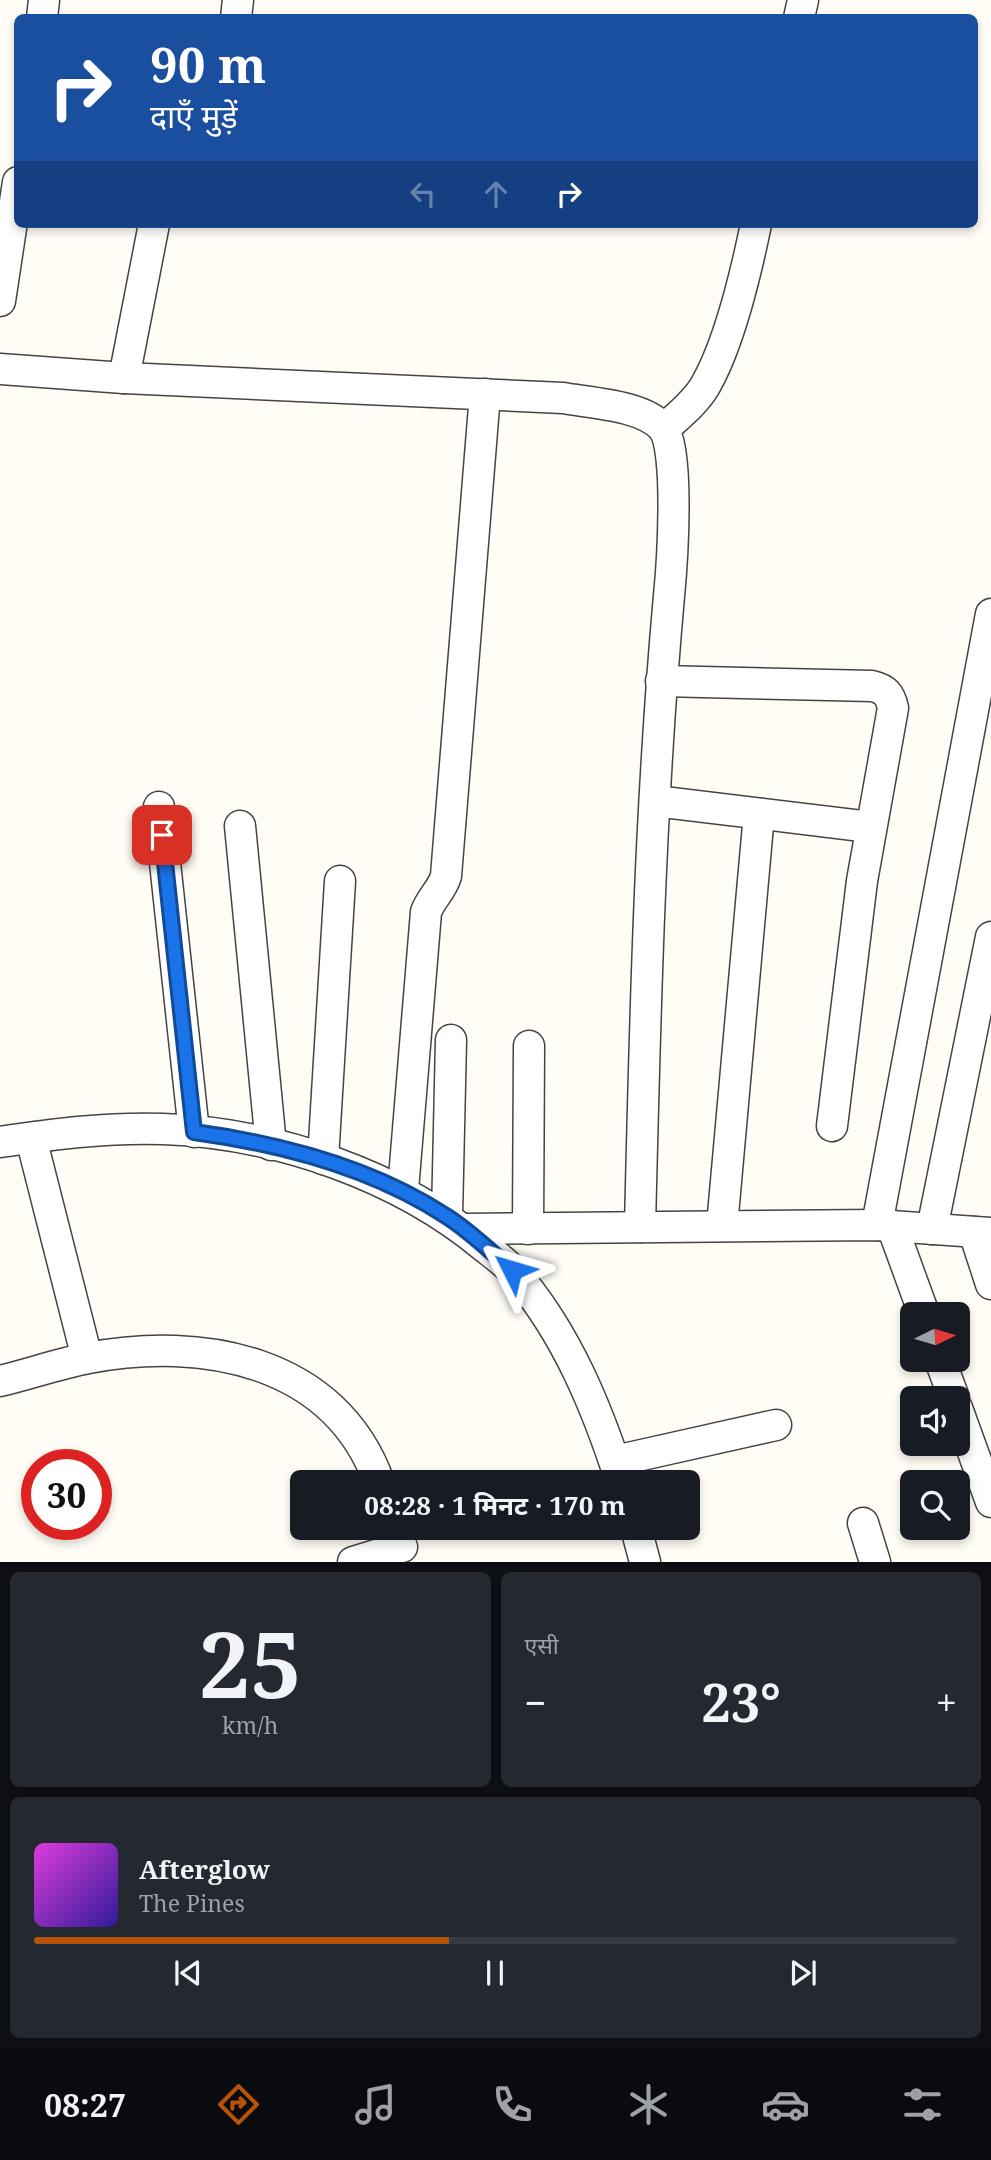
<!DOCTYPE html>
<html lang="hi">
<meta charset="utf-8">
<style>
body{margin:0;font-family:"Noto Serif","Noto Sans Devanagari",serif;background:#242831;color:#f1f3f6;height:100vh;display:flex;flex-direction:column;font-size:26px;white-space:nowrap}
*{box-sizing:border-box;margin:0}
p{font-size:23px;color:#9ea1a6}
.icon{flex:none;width:38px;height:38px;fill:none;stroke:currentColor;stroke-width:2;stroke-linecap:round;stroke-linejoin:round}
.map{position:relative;height:1562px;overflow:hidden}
.side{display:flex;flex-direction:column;gap:10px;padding:10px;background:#0d0f14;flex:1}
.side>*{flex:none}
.banner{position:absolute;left:14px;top:14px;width:964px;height:214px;border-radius:10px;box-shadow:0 4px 10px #0003;background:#1a4fa0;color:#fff;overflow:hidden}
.needle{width:46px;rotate:85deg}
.buttons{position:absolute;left:900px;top:1302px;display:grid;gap:14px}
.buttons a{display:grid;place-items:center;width:70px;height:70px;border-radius:10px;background:#171b24;box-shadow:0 4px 10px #0003;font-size:35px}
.speed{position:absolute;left:21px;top:1449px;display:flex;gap:14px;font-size:35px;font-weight:700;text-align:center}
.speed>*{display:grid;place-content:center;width:91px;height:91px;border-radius:50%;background:#171b24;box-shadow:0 4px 10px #0003;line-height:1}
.speed .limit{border:10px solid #d22;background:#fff;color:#111}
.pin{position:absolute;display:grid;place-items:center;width:60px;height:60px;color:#fff;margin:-30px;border-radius:14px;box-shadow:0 4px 10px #0006}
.me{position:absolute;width:77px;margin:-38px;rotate:310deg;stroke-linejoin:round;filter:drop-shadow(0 0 5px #0008)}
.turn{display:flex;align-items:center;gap:24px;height:147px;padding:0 21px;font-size:32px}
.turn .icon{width:91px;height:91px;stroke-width:2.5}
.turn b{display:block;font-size:49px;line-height:60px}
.lanes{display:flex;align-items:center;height:66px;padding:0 21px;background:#0003;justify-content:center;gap:35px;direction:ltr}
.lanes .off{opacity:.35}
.big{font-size:52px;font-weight:700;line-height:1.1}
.side .widget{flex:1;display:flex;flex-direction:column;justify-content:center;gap:10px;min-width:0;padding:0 24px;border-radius:10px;background:#242831}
.side .dial{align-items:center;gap:0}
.dial b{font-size:91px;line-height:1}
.song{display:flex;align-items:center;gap:21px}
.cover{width:84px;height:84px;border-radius:10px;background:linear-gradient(135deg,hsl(300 70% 55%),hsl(250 70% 35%))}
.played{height:7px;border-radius:4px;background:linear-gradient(90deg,#b45309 45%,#363941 45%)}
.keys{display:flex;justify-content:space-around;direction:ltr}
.heat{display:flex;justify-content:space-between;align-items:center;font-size:38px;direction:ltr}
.side .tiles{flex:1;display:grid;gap:10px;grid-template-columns:1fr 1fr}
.widget:last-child{grid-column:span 2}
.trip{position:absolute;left:290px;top:1470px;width:410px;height:70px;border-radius:10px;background:#171b24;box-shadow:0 4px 10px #0003;font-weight:700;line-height:70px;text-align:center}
.tabs{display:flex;height:112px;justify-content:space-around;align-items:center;background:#090b0e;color:#9ea1a6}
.tabs .icon{width:49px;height:49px}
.tabs .active{color:#b45309}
.tabs b{font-size:32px;color:#f1f3f6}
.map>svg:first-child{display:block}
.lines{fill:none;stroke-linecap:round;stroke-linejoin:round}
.street-casing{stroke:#444;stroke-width:33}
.street{stroke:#fff;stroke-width:30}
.route-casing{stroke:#114b97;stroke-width:18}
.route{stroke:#1a73e8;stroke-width:12}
</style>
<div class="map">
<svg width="991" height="1562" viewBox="0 0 991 1562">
<rect width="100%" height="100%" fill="#fffdf5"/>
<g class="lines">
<g class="street-casing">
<g id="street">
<polyline points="42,18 44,0"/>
<polyline points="236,18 238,0"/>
<polyline points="799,18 803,0"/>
<polyline points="0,301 18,182"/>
<path d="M 0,369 L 124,378 L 563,398 C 591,403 643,405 663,428 C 680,450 672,566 669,596 C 650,806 645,1016 640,1227"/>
<polyline points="124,378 154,224"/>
<path d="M 664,429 C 678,416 695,403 705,386 C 730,343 746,273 756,224"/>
<path d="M 661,681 L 872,686 C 885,689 890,694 893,708 L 862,881 L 832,1126"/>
<polyline points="655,801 870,827"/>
<polyline points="159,807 194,1132"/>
<polyline points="240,826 271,1145"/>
<polyline points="31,1138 87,1358"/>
<path d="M 0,1142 C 54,1134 109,1127 163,1129 C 276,1133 399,1175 486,1248 C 495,1255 506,1263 514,1272 C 566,1332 597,1407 621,1482"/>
<polyline points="323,1159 340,881"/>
<path d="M 403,1190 L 426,912 C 431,898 442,890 446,876 L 485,394"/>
<polyline points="447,1216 451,1040"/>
<polyline points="877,1225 991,614"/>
<polyline points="722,1226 759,814"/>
<polyline points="892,1226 924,1314"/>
<polyline points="464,1229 877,1225 991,1233"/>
<polyline points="528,1229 529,1046"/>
<polyline points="932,1229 991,937"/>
<polyline points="974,1232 991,1284"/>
<polyline points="940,1360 954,1398"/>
<path d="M 0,1381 C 29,1374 58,1364 88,1358 C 202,1336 335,1360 379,1482"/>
<polyline points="957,1408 991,1502"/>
<polyline points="615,1461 776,1425"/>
<polyline points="863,1523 875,1562"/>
<polyline points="636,1528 645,1562"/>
<polyline points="353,1562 402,1547"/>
</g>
</g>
<use href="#street" class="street"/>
</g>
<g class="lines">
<g class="route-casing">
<path id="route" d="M 162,835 L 194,1132 C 282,1144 371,1167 446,1216 C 470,1231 491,1252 512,1270"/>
</g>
<use href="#route" class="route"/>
</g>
</svg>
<div class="buttons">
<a><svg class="needle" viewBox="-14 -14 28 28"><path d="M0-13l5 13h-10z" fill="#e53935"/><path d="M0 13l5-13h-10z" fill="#9ea1a6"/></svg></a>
<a><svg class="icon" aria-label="sound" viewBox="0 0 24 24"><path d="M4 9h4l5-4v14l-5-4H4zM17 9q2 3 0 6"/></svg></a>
<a><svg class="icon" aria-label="search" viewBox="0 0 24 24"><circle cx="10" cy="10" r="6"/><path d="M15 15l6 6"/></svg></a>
</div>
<div class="speed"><div class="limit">30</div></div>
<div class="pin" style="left:162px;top:835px;background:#d93025"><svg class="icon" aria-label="arrive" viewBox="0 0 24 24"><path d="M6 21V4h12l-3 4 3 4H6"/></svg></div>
<svg class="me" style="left:512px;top:1270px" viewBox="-20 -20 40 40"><path d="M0-17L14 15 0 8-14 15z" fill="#1a73e8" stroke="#fff" stroke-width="4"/></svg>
<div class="trip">08:28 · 1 मिनट · 170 m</div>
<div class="banner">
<div class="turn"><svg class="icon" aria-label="right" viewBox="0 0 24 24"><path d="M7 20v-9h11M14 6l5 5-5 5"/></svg><div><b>90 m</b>दाएँ मुड़ें</div></div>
<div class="lanes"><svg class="icon off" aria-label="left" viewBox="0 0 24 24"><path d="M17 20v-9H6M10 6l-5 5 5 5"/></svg><svg class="icon off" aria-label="ahead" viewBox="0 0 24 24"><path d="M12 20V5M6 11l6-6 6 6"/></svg><svg class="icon" aria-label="right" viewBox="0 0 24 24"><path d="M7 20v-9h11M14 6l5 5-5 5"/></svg></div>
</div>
</div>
<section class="side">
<div class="tiles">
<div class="widget dial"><b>25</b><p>km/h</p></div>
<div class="widget"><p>एसी</p>
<div class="heat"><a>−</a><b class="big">23°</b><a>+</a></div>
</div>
<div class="widget">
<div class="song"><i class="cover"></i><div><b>Afterglow</b><p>The Pines</p></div></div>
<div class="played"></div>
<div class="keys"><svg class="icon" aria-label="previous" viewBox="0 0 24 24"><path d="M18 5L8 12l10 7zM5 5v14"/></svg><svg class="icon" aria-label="pause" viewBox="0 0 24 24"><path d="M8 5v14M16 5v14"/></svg><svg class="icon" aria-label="next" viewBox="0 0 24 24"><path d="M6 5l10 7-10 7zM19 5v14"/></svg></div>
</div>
</div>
</section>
<nav class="tabs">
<b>08:27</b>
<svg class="icon active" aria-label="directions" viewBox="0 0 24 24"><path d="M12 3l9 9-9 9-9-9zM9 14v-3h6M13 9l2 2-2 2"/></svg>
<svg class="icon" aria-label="music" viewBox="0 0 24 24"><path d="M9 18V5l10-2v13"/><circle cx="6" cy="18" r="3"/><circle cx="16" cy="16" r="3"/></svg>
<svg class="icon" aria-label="phone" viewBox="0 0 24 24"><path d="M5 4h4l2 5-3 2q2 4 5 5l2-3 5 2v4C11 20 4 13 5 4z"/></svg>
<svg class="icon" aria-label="climate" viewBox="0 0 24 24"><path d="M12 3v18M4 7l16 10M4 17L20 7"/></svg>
<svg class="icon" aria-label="car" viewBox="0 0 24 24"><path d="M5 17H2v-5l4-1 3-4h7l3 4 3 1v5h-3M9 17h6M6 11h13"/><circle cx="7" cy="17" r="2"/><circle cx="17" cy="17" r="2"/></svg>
<svg class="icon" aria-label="filters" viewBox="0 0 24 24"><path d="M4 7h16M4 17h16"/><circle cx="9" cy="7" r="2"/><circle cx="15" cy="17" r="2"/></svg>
</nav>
